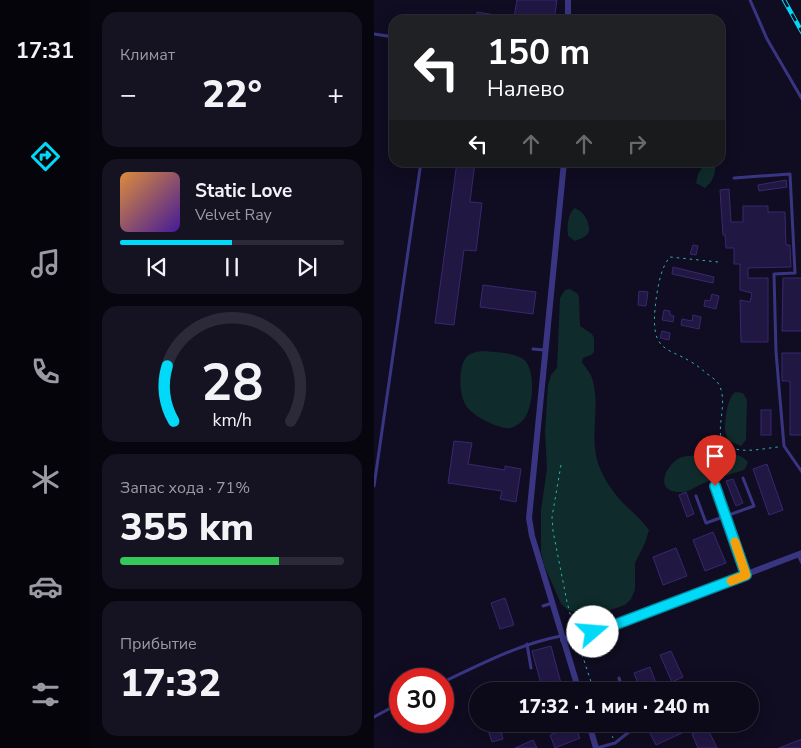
<!DOCTYPE html>
<html lang="ru">
<meta charset="utf-8">
<style>
body{margin:0;font-family:"Nunito Sans",sans-serif;background:#151222;color:#f1f3f6;height:100vh;display:flex;flex-direction:column;font-size:19px;white-space:nowrap}
*{box-sizing:border-box;margin:0}
p{font-size:16px;color:#9a9aa2}
.icon{flex:none;width:28px;height:28px;fill:none;stroke:currentColor;stroke-width:2;stroke-linecap:round;stroke-linejoin:round}
.map{position:relative;flex:1;overflow:hidden}
.sheet{display:flex;flex-direction:column;gap:12px;padding:12px;background:#07050e;width:284px}
.sheet>*{flex:none}
.guide{position:absolute;left:15px;top:15px;width:336px;height:152px;border-radius:15px;box-shadow:0 5px 20px #0002,0 0 0 1px #2c2a38;background:#202124;color:#fff;overflow:hidden}
.speed{position:absolute;left:15px;top:668px;display:flex;gap:10px;font-size:25px;font-weight:700;text-align:center}
.speed>*{display:grid;place-content:center;width:65px;height:65px;border-radius:50%;background:#0c0919;box-shadow:0 5px 20px #0002,0 0 0 1px #2c2a38;line-height:1}
.speed .limit{border:8px solid #d22;background:#fff;color:#111}
.pin{position:absolute;display:grid;place-items:center;width:42px;height:42px;color:#fff;margin:-51px -21px;border-radius:50% 50% 50% 0;rotate:-45deg;box-shadow:0 0 5px #0007}
.pin .icon{rotate:45deg}
.me{position:absolute;width:55px;margin:-28px;rotate:72deg;stroke-linejoin:round;filter:drop-shadow(0 0 4px #0008)}
.turn{display:flex;align-items:center;gap:18px;height:105px;padding:0 15px;font-size:22px}
.turn .icon{width:65px;height:65px;stroke-width:2.5}
.turn b{display:block;font-size:35px;line-height:42px}
.lanes{display:flex;align-items:center;height:48px;padding:0 15px;background:#0003;justify-content:center;gap:25px;direction:ltr}
.lanes .off{opacity:.35}
.big{font-size:38px;font-weight:800;line-height:1.1}
.sheet .card{flex:1;display:flex;flex-direction:column;justify-content:center;gap:8px;min-width:0;padding:0 18px;border-radius:15px;background:#151222}
.sheet .dial{align-items:center;gap:0}
.dial svg{height:130px;overflow:visible;fill:none;stroke:#2c2a38;stroke-width:7;stroke-linecap:round;text-anchor:middle}
.dial text{fill:#f1f3f6;stroke:none}
.song{display:flex;align-items:center;gap:15px}
.cover{width:60px;height:60px;border-radius:8px;background:linear-gradient(135deg,hsl(30 70% 55%),hsl(260 70% 35%))}
.played{height:5px;border-radius:2px;background:linear-gradient(90deg,#00d9f7 50%,#2c2a38 50%)}
.keys{display:flex;justify-content:space-around;direction:ltr}
.heat{display:flex;justify-content:space-between;align-items:center;font-size:28px;direction:ltr}
.charge{height:8px;border-radius:4px;background:linear-gradient(90deg,#34c759 71%,#2c2a38 0)}
.trip{position:absolute;left:95px;top:682px;width:290px;height:50px;border-radius:25px;background:#0c0919;box-shadow:0 5px 20px #0002,0 0 0 1px #2c2a38;font-weight:800;line-height:50px;text-align:center}
main{display:flex;flex:1;min-height:0}
.tab-bar{display:flex;flex-direction:column;width:90px;justify-content:space-around;align-items:center;background:#05040a;color:#9a9aa2}
.tab-bar .icon{width:35px;height:35px}
.tab-bar .active{color:#00d9f7}
.tab-bar b{font-size:22px;color:#f1f3f6}
.map>svg:first-child{display:block}
.green{fill:#0f2b2b}
.building{fill:#211743;stroke:#382870}
.lines{fill:none;stroke-linecap:round;stroke-linejoin:round}
.path{stroke:#28b7b1;stroke-width:1;stroke-dasharray:2.5 4;stroke-linecap:butt}
.lane{stroke:#393582;stroke-width:3}
.street{stroke:#393582;stroke-width:6}
.rail-casing{stroke:#00d9f7;stroke-width:4.5}
.rail{stroke:#100c21;stroke-width:2.5;stroke-dasharray:8;stroke-linecap:butt}
.route-casing{stroke:#008da1;stroke-width:12}
.route{stroke:#00d9f7;stroke-width:9}
.slow{stroke:#f59e0b;stroke-width:9}
</style>
<main>
<nav class="tab-bar">
<b>17:31</b>
<svg class="icon active" aria-label="directions" viewBox="0 0 24 24"><path d="M12 3l9 9-9 9-9-9zM9 14v-3h6M13 9l2 2-2 2"/></svg>
<svg class="icon" aria-label="music" viewBox="0 0 24 24"><path d="M9 18V5l10-2v13"/><circle cx="6" cy="18" r="3"/><circle cx="16" cy="16" r="3"/></svg>
<svg class="icon" aria-label="phone" viewBox="0 0 24 24"><path d="M5 4h4l2 5-3 2q2 4 5 5l2-3 5 2v4C11 20 4 13 5 4z"/></svg>
<svg class="icon" aria-label="climate" viewBox="0 0 24 24"><path d="M12 3v18M4 7l16 10M4 17L20 7"/></svg>
<svg class="icon" aria-label="car" viewBox="0 0 24 24"><path d="M5 17H2v-5l4-1 3-4h7l3 4 3 1v5h-3M9 17h6M6 11h13"/><circle cx="7" cy="17" r="2"/><circle cx="17" cy="17" r="2"/></svg>
<svg class="icon" aria-label="filters" viewBox="0 0 24 24"><path d="M4 7h16M4 17h16"/><circle cx="9" cy="7" r="2"/><circle cx="15" cy="17" r="2"/></svg>
</nav>
<section class="sheet">
<div class="card"><p>Климат</p>
<div class="heat"><a>−</a><b class="big">22°</b><a>+</a></div>
</div>
<div class="card">
<div class="song"><i class="cover"></i><div><b>Static Love</b><p>Velvet Ray</p></div></div>
<div class="played"></div>
<div class="keys"><svg class="icon" aria-label="previous" viewBox="0 0 24 24"><path d="M18 5L8 12l10 7zM5 5v14"/></svg><svg class="icon" aria-label="pause" viewBox="0 0 24 24"><path d="M8 5v14M16 5v14"/></svg><svg class="icon" aria-label="next" viewBox="0 0 24 24"><path d="M6 5l10 7-10 7zM19 5v14"/></svg></div>
</div>
<div class="card dial"><svg viewBox="0 0 100 80">
<path d="M14 69A42 42 0 1 1 86 69"/>
<path d="M14 69A42 42 0 0 1 10 35" stroke="#00d9f7"/>
<text x="50" y="56" font-size="32" font-weight="700">28</text>
<text x="50" y="72" font-size="11">km/h</text>
</svg></div>
<div class="card"><p>Запас хода · 71%</p><b class="big">355 km</b><div class="charge"></div></div>
<div class="card"><p>Прибытие</p><b class="big">17:32</b></div>
</section>
<div class="map">
<svg width="428" height="748" viewBox="0 0 428 748">
<rect width="100%" height="100%" fill="#100c21"/>
<g class="green">
<path d="M 326,163 L 341,163 C 342,173 339,182 331,188 L 322,183 L 324,174 L 328,168 Z"/>
<path d="M 201,208 C 207,211 210,214 213,220 C 218,234 214,236 201,241 L 194,236 C 193,227 193,214 201,208 Z"/>
<path d="M 196,289 L 204,294 L 205,298 L 206,326 L 218,334 L 220,338 L 220,352 L 217,355 L 209,358 L 208,362 C 211,367 216,372 218,378 C 227,406 215,435 224,463 C 228,476 238,491 248,502 C 257,511 267,519 275,530 L 271,543 L 261,563 L 261,590 L 257,599 L 251,605 L 225,614 L 207,614 L 194,610 L 187,604 L 170,565 L 167,552 L 167,510 L 173,468 L 171,432 L 174,385 L 177,375 L 183,368 L 186,298 L 191,290 Z"/>
<path d="M 108,351 C 121,352 137,352 149,359 C 163,368 160,413 147,422 C 145,424 140,427 137,428 C 126,430 99,416 93,407 C 85,397 84,370 91,359 C 95,353 101,352 108,351 Z"/>
<path d="M 361,392 L 369,393 L 373,400 L 372,440 L 367,446 L 355,441 C 353,437 351,433 351,429 C 351,418 353,399 361,392 Z"/>
<path d="M 335,454 C 347,454 366,451 374,462 L 371,469 L 367,471 C 355,475 342,478 330,483 C 322,486 315,493 306,492 C 278,492 293,462 308,457 C 314,455 327,456 335,454 Z"/>
</g>
<g class="building">
<polygon points="143,0 183,0 180,20 159,20 140,17"/>
<polygon points="103,12 133,17 133,20 101,20"/>
<polygon points="83,162 101,162 96,202 108,203 102,251 90,250 80,325 61,323"/>
<polygon points="412,180 413,187 385,191 384,185"/>
<polygon points="355,189 357,222 369,222 369,206 394,206 394,212 411,212 412,245 416,245 417,267 374,268 374,278 394,278 394,342 367,342 366,300 376,302 378,293 366,290 366,264 360,264 360,248 352,248 351,235 349,235 346,190"/>
<polygon points="319,245 324,246 322,255 316,254"/>
<polygon points="299,267 340,277 339,283 298,274"/>
<polygon points="409,278 428,278 428,331 408,331"/>
<polygon points="109,285 162,292 159,314 106,307"/>
<polygon points="265,291 274,292 272,306 264,305"/>
<polygon points="338,294 345,296 342,309 330,306 331,300 336,301"/>
<polygon points="290,310 296,311 296,315 300,316 299,322 288,320"/>
<polygon points="319,315 327,317 325,329 307,325 308,319 318,321"/>
<polygon points="288,331 296,333 295,340 286,338"/>
<polygon points="408,353 428,353 428,435 416,435 416,381 408,381"/>
<rect x="387" y="410" width="10" height="25"/>
<polygon points="80,441 98,443 94,464 131,470 131,466 147,469 142,502 126,499 128,491 74,483"/>
<polygon points="393,464 409,510 395,515 379,469"/>
<polygon points="359,479 369,503 362,506 352,481"/>
<polygon points="312,492 320,514 313,517 305,495"/>
<polygon points="339,532 352,563 331,571 319,540"/>
<polygon points="302,548 313,576 289,585 279,557"/>
<polygon points="131,598 140,625 126,629 117,603"/>
<polygon points="177,646 189,691 169,691 158,651"/>
<polygon points="297,651 309,677 298,682 286,655"/>
<polygon points="276,667 282,683 266,689 260,673"/>
<polygon points="112,724 125,724 129,739 118,742"/>
<polygon points="144,724 167,724 167,725 147,731"/>
<polygon points="280,724 306,724 310,732 282,745 275,731 282,728"/>
<polygon points="201,726 206,738 181,748 176,735"/>
<polygon points="333,727 343,748 324,748 318,734"/>
<polygon points="428,739 428,748 405,748"/>
<polygon points="159,740 163,748 141,748"/>
</g>
<g class="lines">
<g class="path">
<path d="M 344,262 L 296,257 C 287,267 284,286 282,300 C 274,362 298,342 332,373 C 336,376 341,379 344,383 C 355,401 342,424 348,443 C 365,455 385,449 404,447"/>
<polyline points="187,465 178,517 179,531 193,602 200,629"/>
<polyline points="204,642 220,691"/>
<polyline points="234,724 239,738"/>
</g>
<g class="lane">
<polyline points="376,0 393,39 428,99"/>
<polyline points="0,34 20,37"/>
<polyline points="360,178 416,174 421,273 400,274 402,352 410,446 428,472"/>
<polyline points="159,349 170,350"/>
<polyline points="0,486 47,162"/>
<polyline points="341,486 372,574"/>
<polyline points="322,496 332,523 380,506 369,478"/>
<polyline points="424,555 428,563"/>
<polyline points="169,606 178,603"/>
<polyline points="153,644 157,668"/>
<polyline points="245,678 249,691"/>
<path d="M 69,682 C 108,664 145,644 187,636"/>
<polyline points="0,717 26,703"/>
<polyline points="223,748 241,743 265,724"/>
</g>
<g class="street">
<polyline points="194,20 194,0"/>
<polyline points="190,162 155,518 158,536 205,691"/>
<polyline points="189,640 235,627 428,553"/>
<polyline points="215,724 222,748"/>
</g>
<g class="rail-casing">
<polyline id="rail" points="410,0 428,32"/>
</g>
<use href="#rail" class="rail"/>
</g>
<g class="lines">
<g class="route-casing">
<polyline id="route" points="219,632 235,627 372,575 341,486"/>
</g>
<use href="#route" class="route"/>
<polyline class="slow" points="357,581 372,575 361,542"/>
</g>
</svg>
<div class="speed"><div class="limit">30</div></div>
<div class="pin" style="left:341px;top:486px;background:#d93025"><svg class="icon" aria-label="arrive" viewBox="0 0 24 24"><path d="M6 21V4h12l-3 4 3 4H6"/></svg></div>
<svg class="me" style="left:219px;top:632px" viewBox="-20 -20 40 40"><circle r="19" fill="#fff"/><path d="M0-13L10 11 0 6-10 11z" fill="#00d9f7"/></svg>
<div class="trip">17:32 · 1 мин · 240 m</div>
<div class="guide">
<div class="turn"><svg class="icon" aria-label="left" viewBox="0 0 24 24"><path d="M17 20v-9H6M10 6l-5 5 5 5"/></svg><div><b>150 m</b>Налево</div></div>
<div class="lanes"><svg class="icon" aria-label="left" viewBox="0 0 24 24"><path d="M17 20v-9H6M10 6l-5 5 5 5"/></svg><svg class="icon off" aria-label="ahead" viewBox="0 0 24 24"><path d="M12 20V5M6 11l6-6 6 6"/></svg><svg class="icon off" aria-label="ahead" viewBox="0 0 24 24"><path d="M12 20V5M6 11l6-6 6 6"/></svg><svg class="icon off" aria-label="right" viewBox="0 0 24 24"><path d="M7 20v-9h11M14 6l5 5-5 5"/></svg></div>
</div>
</div>
</main>
